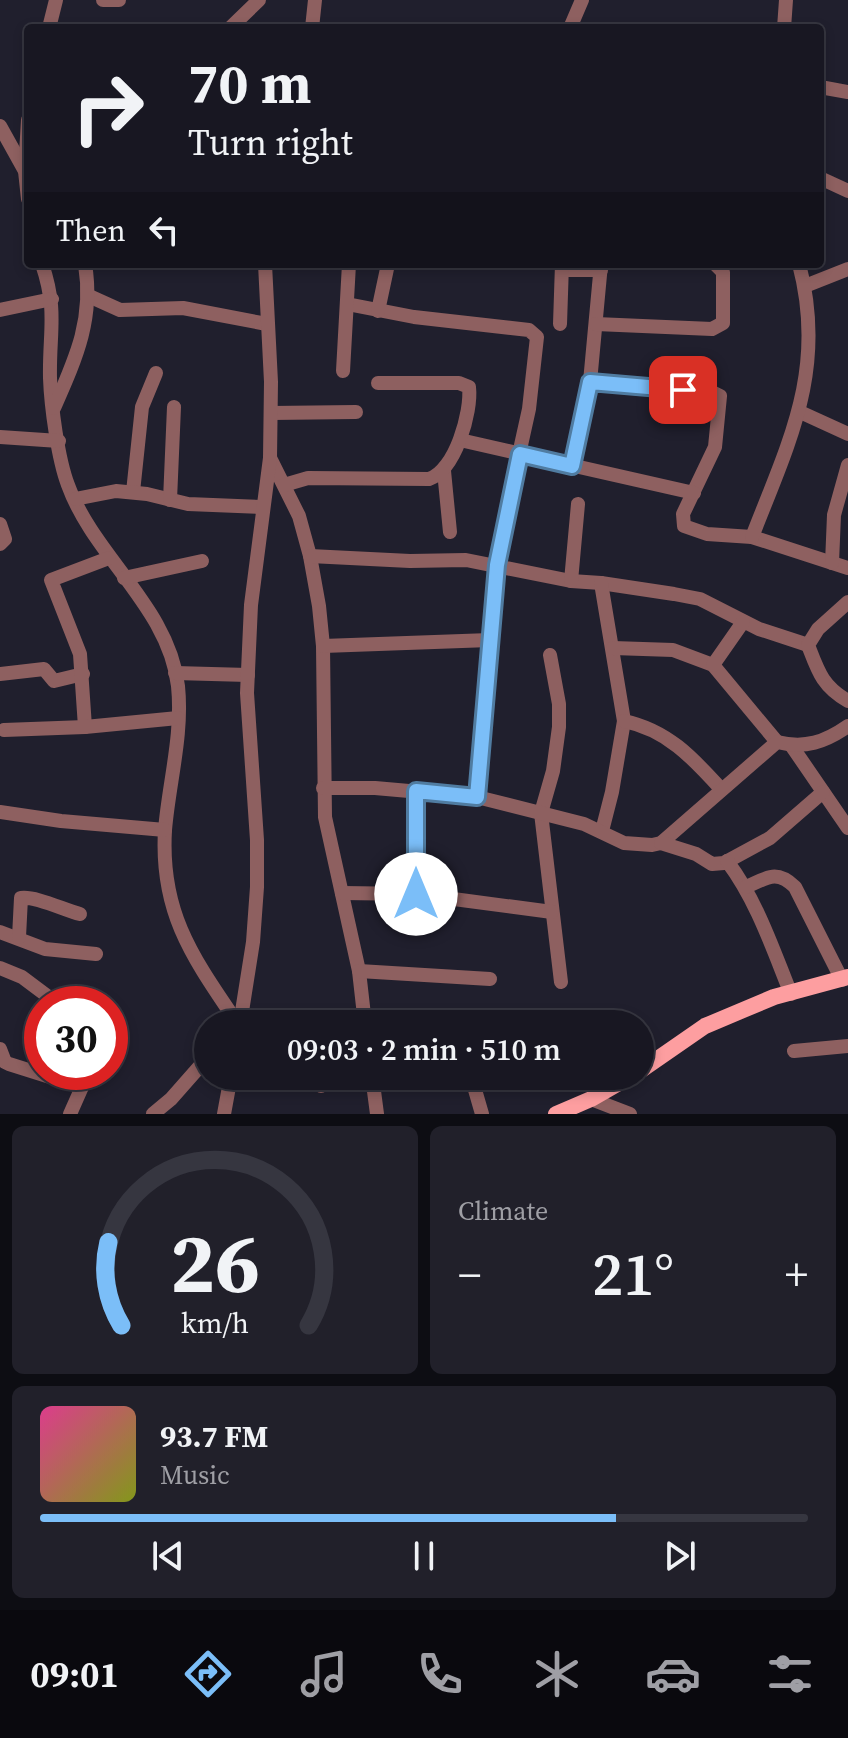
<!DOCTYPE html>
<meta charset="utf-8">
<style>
body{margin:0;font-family:"Source Serif 4",serif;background:#21202a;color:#f1f3f6;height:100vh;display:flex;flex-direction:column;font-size:30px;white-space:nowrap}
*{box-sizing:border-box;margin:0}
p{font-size:26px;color:#9f9fa5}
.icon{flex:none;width:44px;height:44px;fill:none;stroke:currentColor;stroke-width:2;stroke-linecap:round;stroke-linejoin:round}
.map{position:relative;height:1114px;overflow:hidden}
.details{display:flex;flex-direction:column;gap:12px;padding:12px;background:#0d0d13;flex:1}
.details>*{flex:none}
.guide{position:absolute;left:24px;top:24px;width:800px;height:244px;border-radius:8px;box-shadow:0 4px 12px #0003,0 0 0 2px #363640;background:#181722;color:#f1f3f6;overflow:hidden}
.speed{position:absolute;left:24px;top:986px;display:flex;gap:16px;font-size:40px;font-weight:700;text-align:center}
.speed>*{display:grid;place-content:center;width:104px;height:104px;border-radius:50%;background:#181722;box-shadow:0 4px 12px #0003,0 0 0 2px #363640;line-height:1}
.speed .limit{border:12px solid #d22;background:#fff;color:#111}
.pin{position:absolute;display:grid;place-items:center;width:68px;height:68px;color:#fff;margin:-34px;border-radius:16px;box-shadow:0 4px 12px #0006}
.me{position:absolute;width:88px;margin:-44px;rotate:0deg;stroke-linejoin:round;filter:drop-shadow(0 0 6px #0008)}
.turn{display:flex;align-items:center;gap:28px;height:168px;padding:0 32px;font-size:36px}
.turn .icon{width:104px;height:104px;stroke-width:2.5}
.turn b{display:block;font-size:56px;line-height:68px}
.then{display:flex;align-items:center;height:76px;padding:0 32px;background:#0003;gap:16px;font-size:30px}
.big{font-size:60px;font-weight:600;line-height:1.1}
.details .widget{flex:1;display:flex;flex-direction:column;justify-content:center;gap:12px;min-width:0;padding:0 28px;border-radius:12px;background:#21202a}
.details .dial{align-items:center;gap:0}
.dial svg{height:208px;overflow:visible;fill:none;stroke:#363640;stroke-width:7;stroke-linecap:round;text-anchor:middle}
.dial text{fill:#f1f3f6;stroke:none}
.song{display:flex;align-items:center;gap:24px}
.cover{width:96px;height:96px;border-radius:12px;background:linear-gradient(135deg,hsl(330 70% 55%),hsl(70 70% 35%))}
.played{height:8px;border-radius:4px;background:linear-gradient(90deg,#7bbef8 75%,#363640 75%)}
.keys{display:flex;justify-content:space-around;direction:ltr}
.heat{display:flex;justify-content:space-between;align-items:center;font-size:44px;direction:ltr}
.details .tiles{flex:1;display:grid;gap:12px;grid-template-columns:1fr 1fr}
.widget:last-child{grid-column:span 2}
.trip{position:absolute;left:194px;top:1010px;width:460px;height:80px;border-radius:40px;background:#181722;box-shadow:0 4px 12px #0003,0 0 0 2px #363640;font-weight:600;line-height:80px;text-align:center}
.dock{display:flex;height:128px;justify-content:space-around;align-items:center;background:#0a090e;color:#9f9fa5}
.dock .icon{width:56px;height:56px}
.dock .selected{color:#7bbef8}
.dock b{font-size:36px;color:#f1f3f6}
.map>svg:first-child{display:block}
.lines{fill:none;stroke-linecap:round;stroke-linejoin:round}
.minor{stroke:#8e6060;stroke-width:14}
.major{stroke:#fd9ea0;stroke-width:16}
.route-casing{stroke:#507ca1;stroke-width:20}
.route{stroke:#7bbef8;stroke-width:14}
</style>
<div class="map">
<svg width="848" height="1114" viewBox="0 0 848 1114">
<rect width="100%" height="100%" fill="#201f2d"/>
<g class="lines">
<g class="minor">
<polyline points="103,0 119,0"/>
<polyline points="49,28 56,0"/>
<polyline points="230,28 259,0"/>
<polyline points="312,28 315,0"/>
<polyline points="570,28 582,0"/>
<polyline points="784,28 786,0"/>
<polyline points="820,87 848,92"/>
<polyline points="0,126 25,171 28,199"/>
<polyline points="25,171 28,120"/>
<polyline points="820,178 848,191"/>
<path d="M 42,264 C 58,311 49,332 50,378 C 51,406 58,459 68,485 C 94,557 169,607 178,686 C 183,735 169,782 165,830 C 160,914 194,959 238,1024"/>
<polyline points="601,264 590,382 714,393 720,396 715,447 683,514 684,526 707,534 752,537 848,568"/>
<polyline points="562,270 601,270"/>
<polyline points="805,286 848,269"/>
<polyline points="89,296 120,310 183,308 267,324"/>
<polyline points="347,304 414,317 529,330 537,337 529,409 508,504 497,565 477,797"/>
<polyline points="0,310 52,299"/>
<polyline points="378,311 388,264"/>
<polyline points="560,324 562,264"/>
<polyline points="596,324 712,329 723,323 723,272 715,264"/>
<polyline points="343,371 349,264"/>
<path d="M 54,408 C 76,358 94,319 85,264"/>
<polyline points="800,412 848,434"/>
<polyline points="271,413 356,412"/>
<polyline points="0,437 59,441"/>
<polyline points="460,440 694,493"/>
<polyline points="270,458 299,516 310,556 319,606 323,646 325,817 359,971 365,1024"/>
<polyline points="572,466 590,382"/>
<polyline points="444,471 450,532"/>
<path d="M 284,485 L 308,478 L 429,479 C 455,471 472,412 469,387 L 459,383 L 378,383"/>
<polyline points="133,492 142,407 156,373"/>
<polyline points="75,499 116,491 147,494 188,504 263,507"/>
<polyline points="170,500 174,407"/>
<polyline points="0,524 5,539 0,544"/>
<path d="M 752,537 C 789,442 827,369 799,264"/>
<polyline points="310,556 410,561 466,560 571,581 601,583 674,594 700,599 759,629 808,645"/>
<polyline points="832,563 834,515 848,465"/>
<polyline points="124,578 202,561"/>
<polyline points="571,581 578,504"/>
<polyline points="601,583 624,721 612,792 602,831"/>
<path d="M 848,602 L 818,629 L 808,645 C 818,671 822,686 848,701"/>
<polyline points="323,646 490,640"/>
<polyline points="613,648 673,650 713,665 777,742"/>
<polyline points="550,655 559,704 559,727 553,771 541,813 561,982"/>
<polyline points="713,665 743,622"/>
<polyline points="175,673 248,675"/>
<polyline points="0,674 44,669 54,681 83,674"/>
<path d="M 624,721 C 667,730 692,757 721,789"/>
<polyline points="85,727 80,654 51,580 109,558"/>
<polyline points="4,730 85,727 178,718"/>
<polyline points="791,745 848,828"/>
<path d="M 323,788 L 375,788 L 477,797 L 584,824 L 624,843 L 652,845 L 661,843 L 777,742 C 805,749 825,742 848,726"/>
<polyline points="416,791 416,894"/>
<polyline points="0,812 61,821 165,830"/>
<polyline points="661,843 696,854 712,864 724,863 770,838 823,792"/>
<path d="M 727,861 C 757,901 772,947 791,994"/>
<path d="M 746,887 C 767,878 776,869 795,887 L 842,980"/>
<polyline points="342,893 416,894 552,912"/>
<polyline points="0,932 45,949 96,954"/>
<path d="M 19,937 L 21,898 C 36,896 64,910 80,914"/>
<polyline points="0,968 22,977 58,1004"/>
<polyline points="359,971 490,979"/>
<polyline points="240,1024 253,942 257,887 257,840 247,693 251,605 270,458 271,382 265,264"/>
<polyline points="0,1049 5,1062 9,1064 82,1087"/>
<polyline points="794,1051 848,1046"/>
<polyline points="321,1076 321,1086"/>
<polyline points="372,1076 377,1114"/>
<polyline points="471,1076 482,1114"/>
<polyline points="591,1099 630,1114"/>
<polyline points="70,1114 82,1087 84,1072"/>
<polyline points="153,1114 171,1099 208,1057"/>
<polyline points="224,1114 231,1076"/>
</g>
<g class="major">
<polyline points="640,1071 705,1026 774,997 848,977"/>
<polyline points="556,1114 591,1099 631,1076"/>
</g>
</g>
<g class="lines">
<g class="route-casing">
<polyline id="route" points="416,894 416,791 477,797 497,565 520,454 572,466 590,382 683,390"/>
</g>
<use href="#route" class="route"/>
</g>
</svg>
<div class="speed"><div class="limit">30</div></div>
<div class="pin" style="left:683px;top:390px;background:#d93025"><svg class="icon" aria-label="arrive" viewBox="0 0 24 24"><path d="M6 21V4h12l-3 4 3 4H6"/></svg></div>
<svg class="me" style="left:416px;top:894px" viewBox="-20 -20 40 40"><circle r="19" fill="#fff"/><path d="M0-13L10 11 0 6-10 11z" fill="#7bbef8"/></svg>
<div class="trip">09:03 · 2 min · 510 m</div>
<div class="guide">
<div class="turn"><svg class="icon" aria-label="right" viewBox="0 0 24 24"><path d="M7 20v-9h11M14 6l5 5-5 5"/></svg><div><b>70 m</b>Turn right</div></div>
<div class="then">Then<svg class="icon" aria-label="left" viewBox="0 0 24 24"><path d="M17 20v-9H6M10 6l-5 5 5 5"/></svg></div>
</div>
</div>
<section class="details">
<div class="tiles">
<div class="widget dial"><svg viewBox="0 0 100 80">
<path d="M14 69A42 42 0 1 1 86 69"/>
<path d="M14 69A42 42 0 0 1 9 37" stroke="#7bbef8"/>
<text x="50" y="56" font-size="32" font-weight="700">26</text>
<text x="50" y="72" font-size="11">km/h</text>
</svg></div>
<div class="widget"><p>Climate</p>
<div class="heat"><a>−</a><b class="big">21°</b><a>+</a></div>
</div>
<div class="widget">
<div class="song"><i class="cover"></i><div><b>93.7 FM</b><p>Music</p></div></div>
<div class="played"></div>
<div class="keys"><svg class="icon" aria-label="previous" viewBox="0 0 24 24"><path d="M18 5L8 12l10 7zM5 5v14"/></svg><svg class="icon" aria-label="pause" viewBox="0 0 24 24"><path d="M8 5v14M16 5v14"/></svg><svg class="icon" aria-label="next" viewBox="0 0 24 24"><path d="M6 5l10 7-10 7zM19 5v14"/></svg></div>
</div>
</div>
</section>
<nav class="dock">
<b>09:01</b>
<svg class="icon selected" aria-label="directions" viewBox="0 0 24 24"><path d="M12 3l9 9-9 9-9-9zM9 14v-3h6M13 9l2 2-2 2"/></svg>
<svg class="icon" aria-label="music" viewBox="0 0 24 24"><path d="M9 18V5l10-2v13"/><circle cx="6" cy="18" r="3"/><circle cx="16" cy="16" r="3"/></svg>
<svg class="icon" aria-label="phone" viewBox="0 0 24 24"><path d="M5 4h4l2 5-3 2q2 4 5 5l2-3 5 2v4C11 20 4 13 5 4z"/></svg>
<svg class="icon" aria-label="climate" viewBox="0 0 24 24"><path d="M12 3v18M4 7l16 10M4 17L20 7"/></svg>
<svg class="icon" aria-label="car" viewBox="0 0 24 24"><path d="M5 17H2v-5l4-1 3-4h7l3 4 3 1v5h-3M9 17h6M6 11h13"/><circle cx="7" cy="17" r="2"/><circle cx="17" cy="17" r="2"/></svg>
<svg class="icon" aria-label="filters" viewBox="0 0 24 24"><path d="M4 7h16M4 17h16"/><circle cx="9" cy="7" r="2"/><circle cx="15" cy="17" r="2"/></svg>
</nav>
